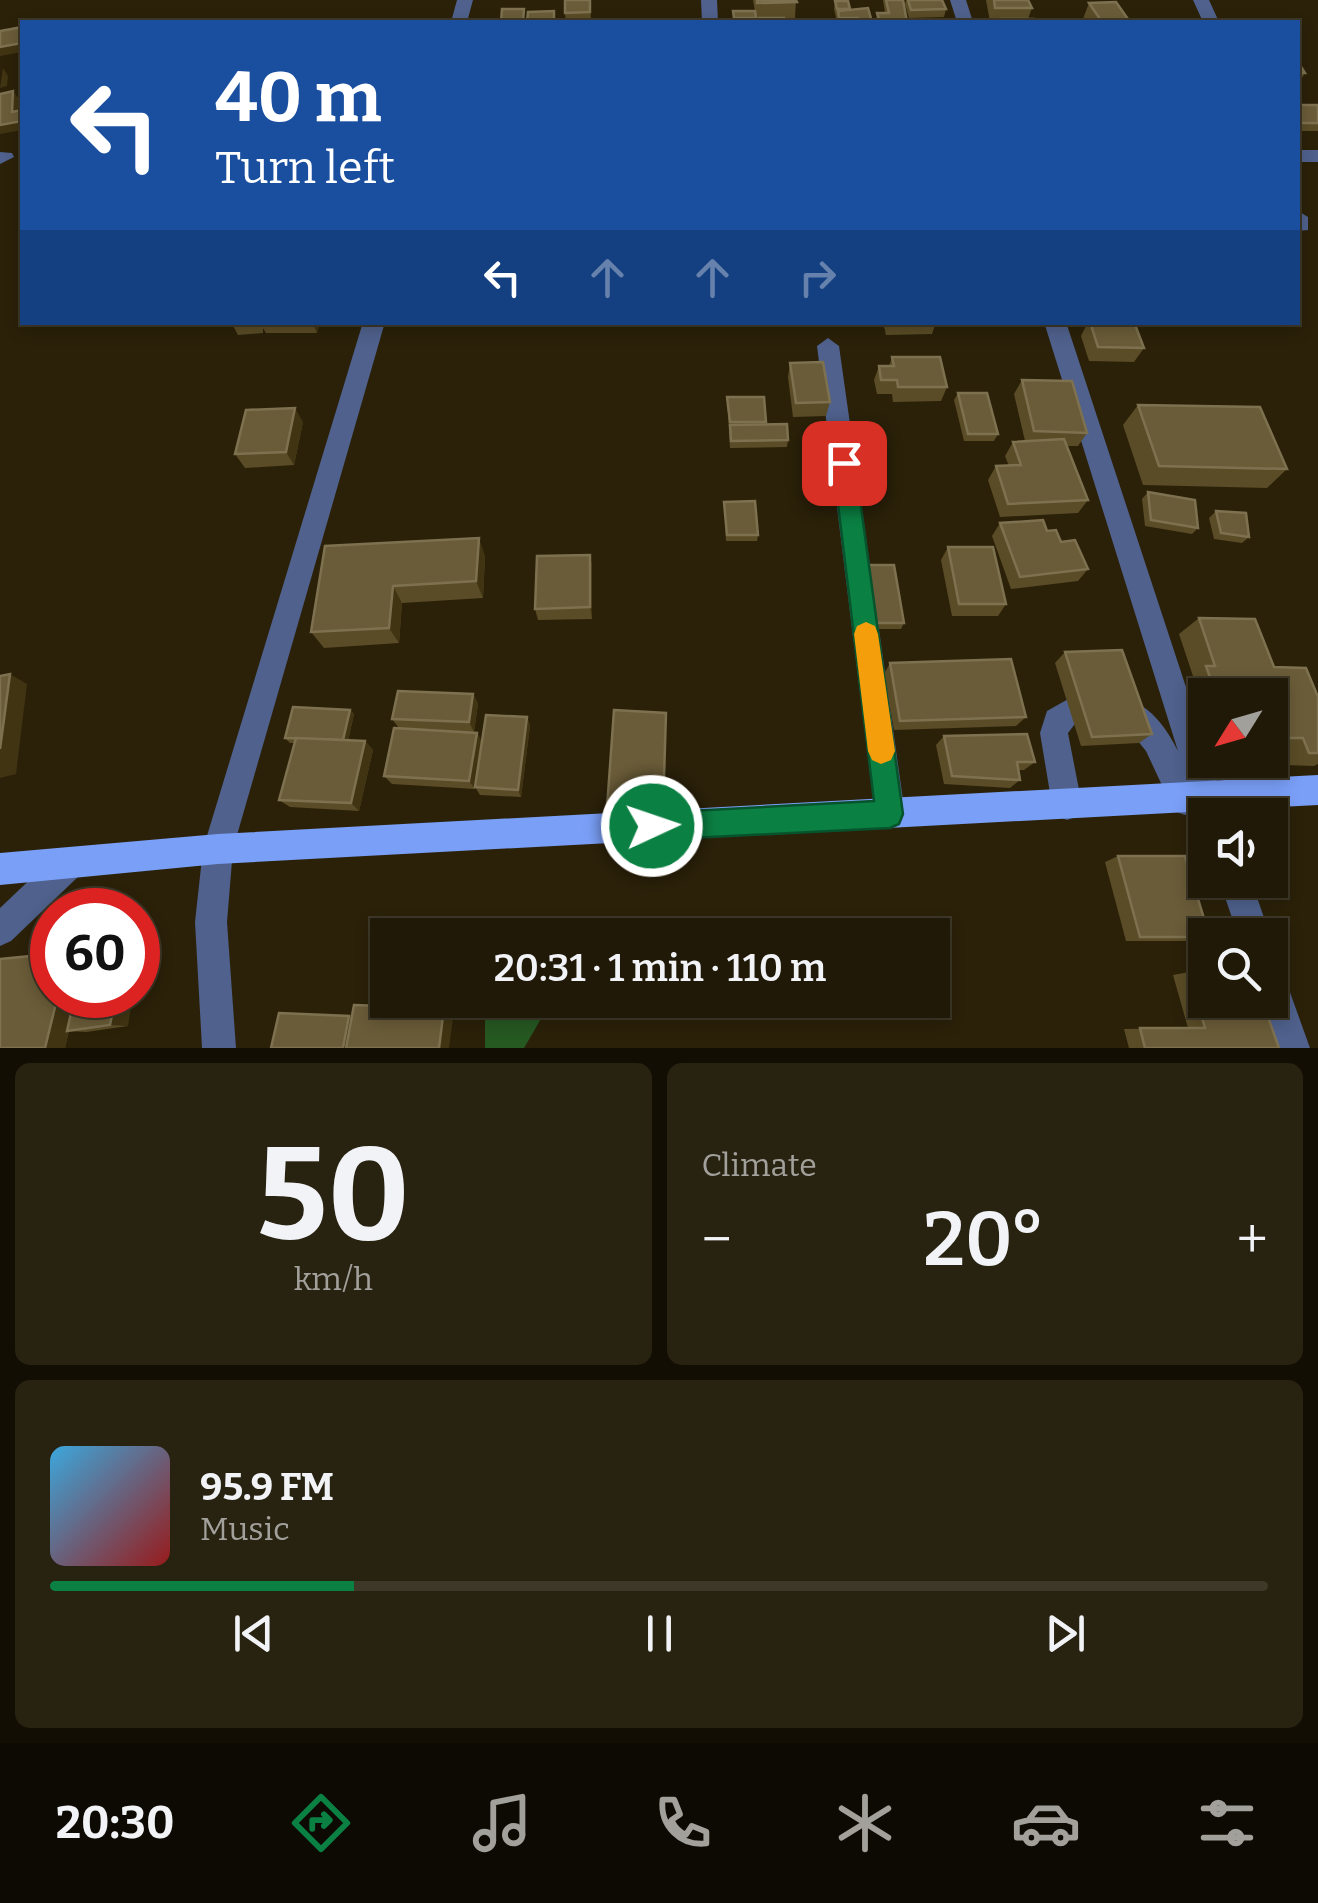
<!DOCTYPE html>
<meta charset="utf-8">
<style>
body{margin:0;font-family:Bitter,serif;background:#282211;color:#f1f3f6;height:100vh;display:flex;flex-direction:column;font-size:38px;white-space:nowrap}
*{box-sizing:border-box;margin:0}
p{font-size:32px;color:#a2a09b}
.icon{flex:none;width:55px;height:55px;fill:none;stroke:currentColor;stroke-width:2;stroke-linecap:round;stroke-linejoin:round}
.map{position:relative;height:1048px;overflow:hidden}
.details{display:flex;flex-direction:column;gap:15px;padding:15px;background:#120e04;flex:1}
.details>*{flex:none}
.banner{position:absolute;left:20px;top:20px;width:1280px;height:305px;border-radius:0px;box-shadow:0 5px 15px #0003,0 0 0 2px #3d3828;background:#1a4fa0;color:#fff;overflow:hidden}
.needle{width:65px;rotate:233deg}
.controls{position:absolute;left:1188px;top:678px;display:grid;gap:20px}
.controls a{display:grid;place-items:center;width:100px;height:100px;border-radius:0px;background:#201907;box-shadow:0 5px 15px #0003,0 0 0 2px #3d3828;font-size:50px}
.speed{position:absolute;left:30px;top:888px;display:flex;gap:20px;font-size:50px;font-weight:700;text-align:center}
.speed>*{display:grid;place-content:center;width:130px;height:130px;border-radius:50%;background:#201907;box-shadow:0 5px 15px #0003,0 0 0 2px #3d3828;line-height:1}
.speed .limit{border:15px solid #d22;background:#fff;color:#111}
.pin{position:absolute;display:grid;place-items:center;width:85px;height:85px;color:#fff;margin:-42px;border-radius:20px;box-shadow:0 5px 15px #0006}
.me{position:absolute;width:110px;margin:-55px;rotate:87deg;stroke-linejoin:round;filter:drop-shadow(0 0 8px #0008)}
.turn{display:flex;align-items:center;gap:35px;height:210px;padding:0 30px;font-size:45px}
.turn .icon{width:130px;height:130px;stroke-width:2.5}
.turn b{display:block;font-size:70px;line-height:85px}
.lanes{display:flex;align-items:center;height:95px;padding:0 30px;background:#0003;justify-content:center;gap:50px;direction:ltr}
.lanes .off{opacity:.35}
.big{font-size:75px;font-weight:600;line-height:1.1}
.details .card{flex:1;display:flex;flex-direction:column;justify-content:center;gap:15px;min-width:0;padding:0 35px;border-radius:15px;background:#282211}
.details .dial{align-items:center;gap:0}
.dial b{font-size:130px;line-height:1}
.song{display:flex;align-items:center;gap:30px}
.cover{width:120px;height:120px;border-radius:15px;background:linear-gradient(135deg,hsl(200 70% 55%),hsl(0 70% 35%))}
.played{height:10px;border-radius:5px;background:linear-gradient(90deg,#0b8043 25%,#3d3828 25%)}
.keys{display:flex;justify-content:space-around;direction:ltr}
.heat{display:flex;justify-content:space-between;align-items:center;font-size:55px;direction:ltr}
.details .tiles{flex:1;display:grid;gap:15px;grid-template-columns:1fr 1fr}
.card:last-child{grid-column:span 2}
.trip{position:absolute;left:370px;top:918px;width:580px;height:100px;border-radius:0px;background:#201907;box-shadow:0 5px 15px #0003,0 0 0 2px #3d3828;font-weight:600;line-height:100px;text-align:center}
.tabs{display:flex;height:160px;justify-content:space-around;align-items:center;background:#0d0a03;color:#a2a09b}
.tabs .icon{width:70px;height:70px}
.tabs .current{color:#0b8043}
.tabs b{font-size:45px;color:#f1f3f6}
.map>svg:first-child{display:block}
.forest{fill:#265822}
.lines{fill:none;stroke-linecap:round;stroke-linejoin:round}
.minor{fill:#4f618c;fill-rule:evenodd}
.major{fill:#7a9ff7;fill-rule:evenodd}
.wall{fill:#5a4c26}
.shaded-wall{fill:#413413}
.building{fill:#6a5c38;stroke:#7d7150;stroke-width:2.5}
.route{fill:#0b8043;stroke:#07532c;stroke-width:2.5}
.slow{fill:#f59e0b}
</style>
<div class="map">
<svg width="1318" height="1048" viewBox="0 0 1318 1048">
<rect width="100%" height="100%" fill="#2b2109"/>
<polygon class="forest" points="485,1000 552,1000 524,1048 485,1048"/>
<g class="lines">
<g class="minor">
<polygon points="457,0 473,0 467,22 451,22"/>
<polygon points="701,0 717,0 718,22 702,22"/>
<polygon points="950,0 966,0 973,22 957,22"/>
<polygon points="1193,0 1209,0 1219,22 1203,22"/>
<rect x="1298" y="150" width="20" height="12"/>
<polygon points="0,152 12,153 14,157 0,164"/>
<polygon points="1298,211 1308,217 1308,230 1298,231"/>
<polygon points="363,322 385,322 233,849 227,922 236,1048 202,1048 195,922 203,849"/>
<path d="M 1044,322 L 1066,322 L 1205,745 L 1205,760 L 1210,760 L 1228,815 L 1205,815 L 1205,827 L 1196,809 L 1185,815 L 1174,811 L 1146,751 L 1115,713 L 1119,703 L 1129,699 C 1153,709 1167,729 1178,751 Z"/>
<polygon points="828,338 839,346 905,814 901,825 890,829 879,825 875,814 817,346"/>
<polygon points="1070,698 1080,702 1084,712 1068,733 1082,805 1078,816 1067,820 1056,816 1052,805 1040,733 1047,711"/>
<polygon points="70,847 81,852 86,863 81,874 11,941 0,946 0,908 59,852"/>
<polygon points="1219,880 1251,880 1270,935 1238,935"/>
<polygon points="1270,965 1282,970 1310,1048 1276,1048 1260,1000 1270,1000"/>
</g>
<polygon class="major" points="1318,775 1318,805 218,864 0,885 0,853 218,834"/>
</g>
<g class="wall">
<polygon points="590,0 591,20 566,21 565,13"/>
<polygon points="753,0 796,0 795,18 784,18 785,22 759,22 759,19 756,19 756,22 733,22 733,11 755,11"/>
<polygon points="883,0 903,0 907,22 876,22 877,13 885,13"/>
<polygon points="906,0 942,0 946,9 944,17 909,18 905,4"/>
<polygon points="986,0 1028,0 1032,8 1028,19 1035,22 990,22"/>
<polygon points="835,1 850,10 872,22 837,22 834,9"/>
<polygon points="1089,3 1130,22 1085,22 1083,19"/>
<polygon points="1298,62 1305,73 1300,81 1298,81"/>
<rect x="1298" y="105" width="20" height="26"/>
<polygon points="231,322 320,322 317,333 266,333 263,328 263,333 238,335"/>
<polygon points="883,322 936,322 932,334 886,335"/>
<polygon points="1088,322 1134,322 1144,348 1134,362 1089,361 1081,336"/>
<polygon points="892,357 947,387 941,401 893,402 892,394 877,394 874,380 879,366 889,366"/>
<polygon points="790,363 830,402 826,416 793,417 788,377"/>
<polygon points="1022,380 1087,433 1078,446 1067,446 1088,500 1078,513 1000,517 988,480 996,466 1009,466 1005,456 1013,442 1025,441 1014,394"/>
<polygon points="958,393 998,434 994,441 964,441 954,400"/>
<polygon points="727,397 766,422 766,424 788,440 787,447 730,448"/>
<polygon points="1138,405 1287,469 1267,488 1143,485 1123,425"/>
<polygon points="303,422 294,465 245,468 235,454"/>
<polygon points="804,437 838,481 836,488 807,488 802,444"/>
<polygon points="1148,492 1198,528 1192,534 1145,526 1142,499"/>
<polygon points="724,502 758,535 757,541 726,541"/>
<polygon points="1216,511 1249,537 1242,543 1214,539 1209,518"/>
<polygon points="1000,523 1047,531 1061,542 1088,569 1078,581 1011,589 992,536"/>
<polygon points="325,546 485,556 483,598 402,603 399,643 324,648 311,632"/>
<polygon points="948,547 1006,604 998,616 952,616 941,560"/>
<polygon points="590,555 592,567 592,619 538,620 535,609"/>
<polygon points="867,565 904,623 901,629 873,629 864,571"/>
<polygon points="1199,618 1318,697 1318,764 1314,766 1284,765 1278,751 1270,751 1270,695 1205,695 1205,740 1186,681 1193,676 1179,634"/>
<polygon points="1065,652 1152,734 1139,743 1081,746 1055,663"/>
<polygon points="890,663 1026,717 1016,726 894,730 884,674"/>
<polygon points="473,694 478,704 474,732 399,728 392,719"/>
<polygon points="350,710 354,714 348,741 365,741 373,750 359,811 290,807 279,800 294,743 290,743 285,738"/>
<polygon points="666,713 663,817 608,815 607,808"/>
<polygon points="527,717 530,726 521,797 480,795 475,787"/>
<polygon points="477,733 482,742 475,789 392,784 384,776"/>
<polygon points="944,736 1035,762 1024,770 1018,770 1020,780 1010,788 944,784 936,745"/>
<polygon points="1118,856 1205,935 1205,938 1194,941 1126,941 1105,862"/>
<polygon points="0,959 128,1026 86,1032 69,1031 65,1048"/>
<polygon points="1189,972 1279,1048 1129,1048 1124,1029 1188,1028 1173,975"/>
</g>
<g class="shaded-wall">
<polygon points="22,43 22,52 0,56 0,47"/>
<polygon points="3,68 8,76 7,86 0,88"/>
<polygon points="13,91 19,99 17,120 12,112"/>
<polygon points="22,121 22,130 0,134 0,125"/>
<polygon points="312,322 320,322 317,333"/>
<polygon points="295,408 303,422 294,465 286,452"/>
<polygon points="479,538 485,556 483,598 476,581"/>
<polygon points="590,555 592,567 592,619 590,607"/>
<polygon points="393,586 402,603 399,643 389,628"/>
<polygon points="10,674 27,684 16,774 0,778 0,749"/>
<polygon points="473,694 478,704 474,732 469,722"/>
<polygon points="350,710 354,714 347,745 343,741"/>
<polygon points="527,717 530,726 521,797 518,790"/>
<polygon points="477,733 482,742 475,789 469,781"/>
<polygon points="365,741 373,750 359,811 351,803"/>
<polygon points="138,952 141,952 138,973"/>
<polygon points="58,995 77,995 65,1048 45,1048"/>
<polygon points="116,995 133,995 128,1026 110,1025"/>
<polygon points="444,1008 454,1011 449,1048 439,1048"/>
<polygon points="349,1016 359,1017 353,1048 343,1048"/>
</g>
<g class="building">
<polygon points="565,0 590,0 590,12 565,13"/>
<polygon points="757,0 796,0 797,2 757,3"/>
<polygon points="886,0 903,0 907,22 880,22 877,13 889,13"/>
<polygon points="908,0 942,0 946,9 911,10"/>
<polygon points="994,0 1028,0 1032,8 995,8"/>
<polygon points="835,1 848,1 850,9 837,9"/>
<polygon points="1116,2 1130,22 1102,22 1089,3"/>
<polygon points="868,8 872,22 859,22 858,18 839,18 838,11"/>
<polygon points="502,9 524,9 523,22 501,22"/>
<polygon points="554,11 554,22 527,22 528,12"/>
<polygon points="733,11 755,11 756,18 734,18"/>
<polygon points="759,18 784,18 785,22 760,22"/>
<polygon points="1001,19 1034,19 1035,22 1002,22"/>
<polygon points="22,27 22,43 0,47 0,31"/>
<polygon points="1298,62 1305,73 1298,73"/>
<polygon points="13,91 12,112 22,110 22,121 0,125 0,94"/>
<polygon points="1298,105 1318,105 1318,123 1301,123 1298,118"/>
<polygon points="1090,322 1134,322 1144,348 1098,347"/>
<polygon points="892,357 940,357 947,387 898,387 897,380 881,380 879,366 894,366"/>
<polygon points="823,362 830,402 796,403 790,363"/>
<polygon points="1022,380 1072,381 1087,433 1034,431"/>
<polygon points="958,393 987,393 998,434 968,434"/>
<polygon points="727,397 764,397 766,422 730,422"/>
<polygon points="1138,405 1260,407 1287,469 1159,466"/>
<polygon points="295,408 286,452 235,454 246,410"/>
<polygon points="787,424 788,440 731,441 730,425"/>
<polygon points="804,437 831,437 838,481 809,481"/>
<polygon points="1064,439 1088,500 1008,504 996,466 1021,465 1013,442"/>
<polygon points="1148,492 1195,500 1198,528 1151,520"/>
<polygon points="755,501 758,535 727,535 724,502"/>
<polygon points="1216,511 1246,513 1249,537 1221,533"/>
<polygon points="1043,520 1047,531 1056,530 1061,542 1075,540 1088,569 1020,577 1000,523"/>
<polygon points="479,538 476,581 393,586 389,628 311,632 325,546"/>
<polygon points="948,547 993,547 1006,604 959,604"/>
<polygon points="590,555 590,607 535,609 537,556"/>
<polygon points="867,565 894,565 904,623 875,623"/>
<polygon points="1199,618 1255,619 1274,667 1306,668 1318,697 1318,753 1309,753 1303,738 1270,738 1270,695 1216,695 1206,666 1215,666"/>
<polygon points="1122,650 1152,734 1092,737 1065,652"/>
<polygon points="1011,659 1026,717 900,721 890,663"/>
<polygon points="10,674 0,749 0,676"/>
<polygon points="398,691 473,694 469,722 392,719"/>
<polygon points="293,707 350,710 343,740 285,738"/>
<polygon points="614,710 666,713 663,810 607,808"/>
<polygon points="486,715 527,717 518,790 475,787"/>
<polygon points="394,728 477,733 469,781 384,776"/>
<polygon points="1027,734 1035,762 1017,762 1020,780 952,776 944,736"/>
<polygon points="296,738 365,741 351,803 279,800"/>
<polygon points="1118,856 1185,856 1209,935 1205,935 1205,937 1140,937"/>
<polygon points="52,954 52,995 58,995 45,1048 0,1048 0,959"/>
<polygon points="1189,972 1205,972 1205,1000 1262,1000 1279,1048 1145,1048 1140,1028 1205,1028"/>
<polygon points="75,995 116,995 110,1025 67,1031"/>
<polygon points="354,1005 444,1008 439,1048 346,1048"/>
<polygon points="279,1013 349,1016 343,1048 271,1048"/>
</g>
<polygon class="route" points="844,454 855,463 903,814 899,824 890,828 652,840 643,836 639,826 643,817 652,813 874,801 833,463"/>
<polygon class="slow" points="866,622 875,626 878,634 895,751 891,760 881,764 872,760 868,751 854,634 857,626"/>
</svg>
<div class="controls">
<a><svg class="needle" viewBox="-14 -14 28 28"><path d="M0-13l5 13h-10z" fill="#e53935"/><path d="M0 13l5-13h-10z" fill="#a2a09b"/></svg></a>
<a><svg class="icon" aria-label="sound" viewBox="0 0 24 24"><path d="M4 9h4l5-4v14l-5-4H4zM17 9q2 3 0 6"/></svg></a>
<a><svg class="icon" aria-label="search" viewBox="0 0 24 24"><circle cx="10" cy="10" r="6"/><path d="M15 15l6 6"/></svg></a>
</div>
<div class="speed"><div class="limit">60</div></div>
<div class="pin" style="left:844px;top:463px;background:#d93025"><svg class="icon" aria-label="arrive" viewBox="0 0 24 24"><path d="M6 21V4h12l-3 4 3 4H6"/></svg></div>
<svg class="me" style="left:652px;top:826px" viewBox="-20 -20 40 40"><circle r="17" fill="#0b8043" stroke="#fff" stroke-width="3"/><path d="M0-11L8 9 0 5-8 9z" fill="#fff"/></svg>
<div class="trip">20:31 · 1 min · 110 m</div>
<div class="banner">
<div class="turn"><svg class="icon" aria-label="left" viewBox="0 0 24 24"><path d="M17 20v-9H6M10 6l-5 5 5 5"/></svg><div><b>40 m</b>Turn left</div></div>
<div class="lanes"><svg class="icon" aria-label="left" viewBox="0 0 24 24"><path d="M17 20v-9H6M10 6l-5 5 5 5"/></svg><svg class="icon off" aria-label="ahead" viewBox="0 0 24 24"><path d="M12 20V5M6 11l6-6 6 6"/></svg><svg class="icon off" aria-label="ahead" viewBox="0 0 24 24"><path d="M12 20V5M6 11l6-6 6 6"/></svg><svg class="icon off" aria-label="right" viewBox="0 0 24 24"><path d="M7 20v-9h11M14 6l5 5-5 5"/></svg></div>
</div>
</div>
<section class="details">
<div class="tiles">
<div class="card dial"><b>50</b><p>km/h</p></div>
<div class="card"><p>Climate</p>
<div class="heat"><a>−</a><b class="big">20°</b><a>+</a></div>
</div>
<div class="card">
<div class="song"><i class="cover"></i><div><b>95.9 FM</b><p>Music</p></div></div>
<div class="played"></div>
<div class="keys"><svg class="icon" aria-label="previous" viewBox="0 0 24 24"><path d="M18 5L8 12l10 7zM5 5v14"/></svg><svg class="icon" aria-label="pause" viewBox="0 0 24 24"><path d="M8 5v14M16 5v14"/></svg><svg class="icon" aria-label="next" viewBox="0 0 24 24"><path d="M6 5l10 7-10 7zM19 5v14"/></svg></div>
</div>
</div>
</section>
<nav class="tabs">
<b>20:30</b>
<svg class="icon current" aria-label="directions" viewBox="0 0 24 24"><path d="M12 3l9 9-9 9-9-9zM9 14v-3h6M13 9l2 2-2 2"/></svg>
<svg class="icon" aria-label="music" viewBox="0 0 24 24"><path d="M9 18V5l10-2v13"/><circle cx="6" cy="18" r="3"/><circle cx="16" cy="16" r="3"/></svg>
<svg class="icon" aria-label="phone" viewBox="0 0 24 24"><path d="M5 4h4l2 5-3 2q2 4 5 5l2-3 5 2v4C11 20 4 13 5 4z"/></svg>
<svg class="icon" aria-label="climate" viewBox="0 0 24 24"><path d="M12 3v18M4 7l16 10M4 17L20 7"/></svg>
<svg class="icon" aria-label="car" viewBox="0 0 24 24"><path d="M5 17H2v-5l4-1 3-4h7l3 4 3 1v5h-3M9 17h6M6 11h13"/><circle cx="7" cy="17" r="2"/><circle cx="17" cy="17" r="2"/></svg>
<svg class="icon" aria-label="filters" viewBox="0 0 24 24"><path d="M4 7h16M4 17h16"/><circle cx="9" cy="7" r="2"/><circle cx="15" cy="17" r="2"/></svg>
</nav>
